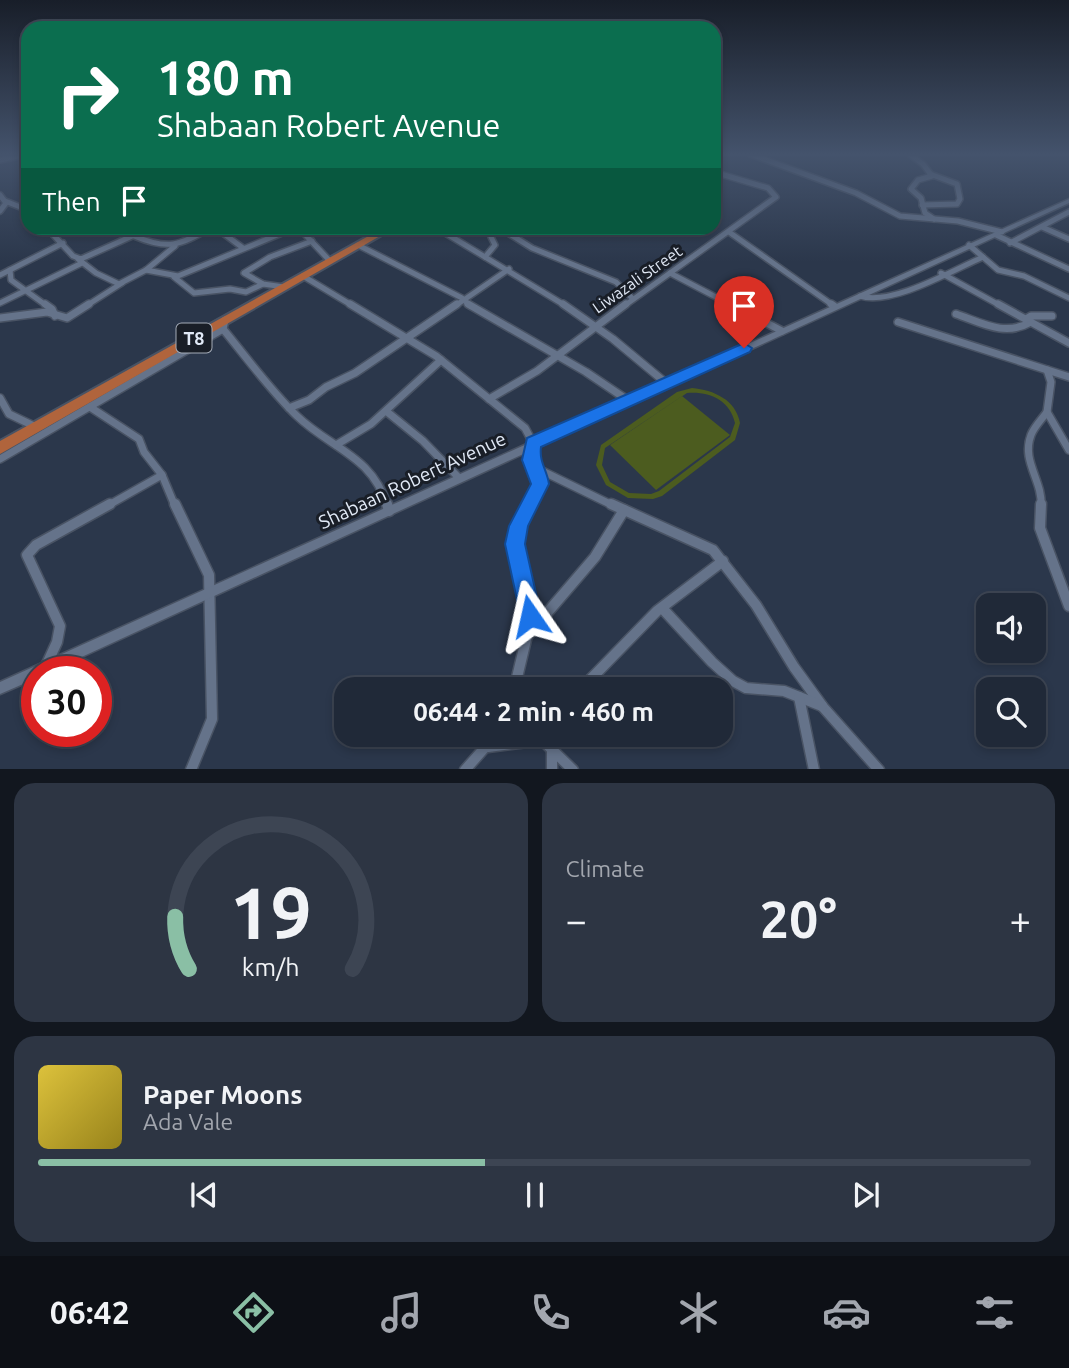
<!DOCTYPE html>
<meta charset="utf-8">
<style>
body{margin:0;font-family:Ubuntu,sans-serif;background:#2d3543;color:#f1f3f6;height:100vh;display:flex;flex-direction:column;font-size:26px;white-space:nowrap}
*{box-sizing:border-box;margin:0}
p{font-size:23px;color:#a2a6ae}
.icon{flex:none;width:38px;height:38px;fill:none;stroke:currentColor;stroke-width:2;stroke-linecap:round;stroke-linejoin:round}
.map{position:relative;height:769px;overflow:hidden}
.details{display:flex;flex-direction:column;gap:14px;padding:14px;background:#12171f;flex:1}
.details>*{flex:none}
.hud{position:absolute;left:21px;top:21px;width:700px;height:214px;border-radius:21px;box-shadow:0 4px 10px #0003,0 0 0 2px #3d4553;background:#0b6e4f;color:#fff;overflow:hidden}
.fabs{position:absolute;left:976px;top:593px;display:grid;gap:14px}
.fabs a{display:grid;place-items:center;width:70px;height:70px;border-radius:14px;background:#202938;box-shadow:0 4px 10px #0003,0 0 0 2px #3d4553;font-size:35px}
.speed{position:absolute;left:21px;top:656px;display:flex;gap:14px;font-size:35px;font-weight:700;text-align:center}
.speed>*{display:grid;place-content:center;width:91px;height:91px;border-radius:50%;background:#202938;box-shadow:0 4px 10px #0003,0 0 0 2px #3d4553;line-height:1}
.speed .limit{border:10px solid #d22;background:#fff;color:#111}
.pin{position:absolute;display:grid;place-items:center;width:60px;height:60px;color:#fff;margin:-72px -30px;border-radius:50% 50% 50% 0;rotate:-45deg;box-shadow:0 0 7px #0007}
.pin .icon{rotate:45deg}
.me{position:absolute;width:77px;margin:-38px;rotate:349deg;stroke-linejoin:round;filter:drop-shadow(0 0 5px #0008)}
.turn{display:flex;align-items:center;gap:24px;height:147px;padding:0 21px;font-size:32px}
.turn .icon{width:91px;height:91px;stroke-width:2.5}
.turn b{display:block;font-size:49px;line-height:60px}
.then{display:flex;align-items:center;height:66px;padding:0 21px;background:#0003;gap:14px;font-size:26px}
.big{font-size:52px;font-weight:700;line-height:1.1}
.details .tile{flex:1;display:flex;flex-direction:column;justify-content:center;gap:10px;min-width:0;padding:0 24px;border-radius:21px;background:#2d3543}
.details .dial{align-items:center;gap:0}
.dial svg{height:182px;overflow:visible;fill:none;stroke:#3d4553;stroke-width:7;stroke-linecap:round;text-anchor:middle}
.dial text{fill:#f1f3f6;stroke:none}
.song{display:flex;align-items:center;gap:21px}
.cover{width:84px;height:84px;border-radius:10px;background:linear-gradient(135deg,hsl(50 70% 55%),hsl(50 70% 35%))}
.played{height:7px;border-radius:4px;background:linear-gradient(90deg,#8abfa5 45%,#3d4553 45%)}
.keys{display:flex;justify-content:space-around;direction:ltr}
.heat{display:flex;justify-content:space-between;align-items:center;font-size:38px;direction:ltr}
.details .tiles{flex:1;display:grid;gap:14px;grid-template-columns:1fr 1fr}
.tile:last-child{grid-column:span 2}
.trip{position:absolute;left:334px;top:677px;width:399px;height:70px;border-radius:21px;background:#202938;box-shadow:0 4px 10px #0003,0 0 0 2px #3d4553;font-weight:700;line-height:70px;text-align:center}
.menu{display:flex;height:112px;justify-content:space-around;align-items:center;background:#0d1016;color:#a2a6ae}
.menu .icon{width:49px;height:49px}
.menu .selected{color:#8abfa5}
.menu b{font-size:32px;color:#f1f3f6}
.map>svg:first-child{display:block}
.green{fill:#4c5c1f;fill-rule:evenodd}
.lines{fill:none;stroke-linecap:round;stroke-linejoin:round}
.minor-far2-casing{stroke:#495364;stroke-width:8}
.minor-far1-casing{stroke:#495364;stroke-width:10}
.minor-casing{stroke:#495364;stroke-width:13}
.tertiary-casing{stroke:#495364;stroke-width:3}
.trunk-casing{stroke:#495364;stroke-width:4}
.minor-far2{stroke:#65738a;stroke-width:5}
.minor-far1{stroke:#65738a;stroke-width:7}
.minor{stroke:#65738a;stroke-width:10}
.tertiary{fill:#65738a;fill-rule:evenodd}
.trunk{fill:#b0643c;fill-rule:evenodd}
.route{fill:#1a73e8;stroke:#114b97;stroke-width:2}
.labels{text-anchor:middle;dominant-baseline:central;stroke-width:6;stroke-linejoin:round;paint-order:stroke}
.far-street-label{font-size:16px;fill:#e1e9f6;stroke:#191e27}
.shield{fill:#191e27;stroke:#a5acb8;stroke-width:2}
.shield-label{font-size:18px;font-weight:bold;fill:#e1e9f6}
.street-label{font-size:19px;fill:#e1e9f6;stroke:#191e27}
</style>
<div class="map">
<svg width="1069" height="770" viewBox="0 0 1069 770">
<rect width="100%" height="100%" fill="#2b374b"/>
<g class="green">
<path d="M 692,388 C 714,390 736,400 740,423 L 735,440 L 662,496 L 653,499 L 628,498 L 606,485 L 596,465 L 601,445 L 677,392 ZM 687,393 C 709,391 730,400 735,423 L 730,437 L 659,491 L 651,494 L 629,493 L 610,482 L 602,465 L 605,448 Z"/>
<polygon points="682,396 730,435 656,490 610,445"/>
</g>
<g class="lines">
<g class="minor-far2-casing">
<g id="minor-far2">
<polyline points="750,154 856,193 900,216 958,221 1002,232"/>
<polyline points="909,154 923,164 932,176 918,180 911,189 921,198 925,213 934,219"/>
<polyline points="0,160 28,154"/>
<polyline points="0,195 6,203 0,211"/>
<polyline points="5,201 28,210"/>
<polyline points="922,205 957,204 960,199 957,184 930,174"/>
<polyline points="1042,227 1069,239"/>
<polyline points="47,228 73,256 81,259 150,228"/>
<polyline points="216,228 243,248"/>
<polyline points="256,228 271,235"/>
<polyline points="299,228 329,260"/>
<polyline points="437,228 566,306"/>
<polyline points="500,228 532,248 616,282 633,299"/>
<polyline points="729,232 834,306"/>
<polyline points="996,235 1069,269"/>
<path d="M 134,236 C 168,250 179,246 210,228"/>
<polyline points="1010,243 1069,212"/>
<polyline points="358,245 462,298 470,306"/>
<polyline points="969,245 998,270 1024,276 1069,298"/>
<polyline points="485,257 495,245 491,237"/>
<polyline points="78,259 96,273 119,284 146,270 175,246"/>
<polyline points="10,270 11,280 47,306"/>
<polyline points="146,270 178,276 294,228"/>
<polyline points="670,273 733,306"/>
<polyline points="941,273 1001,306"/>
<polyline points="0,275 63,243"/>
<polyline points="303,276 353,306"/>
<polyline points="174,277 194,293 230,289 246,292 263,284"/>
<polyline points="284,287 263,284 244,273 270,257 312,241"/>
<path d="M 860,296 C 892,306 951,271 983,257"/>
<polyline points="0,303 82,263"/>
<polyline points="86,306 122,283"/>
<polyline points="455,306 509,269"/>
<polyline points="624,306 776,197 768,188 714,172"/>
</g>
</g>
<g class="minor-far1-casing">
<g id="minor-far1">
<polyline points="45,304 52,309 55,316"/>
<polyline points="350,304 436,356 525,428 533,443 530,458 540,484 528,506"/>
<polyline points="468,304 586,372 629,401"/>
<polyline points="563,304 613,339 666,383"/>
<polyline points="730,304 782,331"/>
<polyline points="831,304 834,306"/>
<polyline points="998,304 1069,343"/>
<path d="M 956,314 C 982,323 1005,337 1031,322"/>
<polyline points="0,318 47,312 67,318 89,304"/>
<polyline points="1026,319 1031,316 1052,316"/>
<path d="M 225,320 L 223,329 C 247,358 270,390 297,416 C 330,448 373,456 387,506"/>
<polyline points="898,322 1069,377"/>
<polyline points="1047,370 1051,382 1047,412 1069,450"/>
<polyline points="0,398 9,414 36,427"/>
<polyline points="489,399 537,371 626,304"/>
<polyline points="90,407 139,439 144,452 162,475 175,506"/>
<polyline points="289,408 309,400 326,387 355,373 457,304"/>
<polyline points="386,411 423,441 459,478"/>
<polyline points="336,445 371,424 441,360"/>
<polyline points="0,459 223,329"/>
<polyline points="536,468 614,506"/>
<polyline points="107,506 162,475"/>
<path d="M 1041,506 C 1043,481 1021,461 1031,435 C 1034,427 1042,419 1047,412"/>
</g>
</g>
<g class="minor-casing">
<g id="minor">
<polyline points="175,504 209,575 212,719 191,770"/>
<polyline points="387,504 389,511"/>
<polyline points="611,504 713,550 756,605 794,667 823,707 879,770"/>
<polyline points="1041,504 1040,528 1069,606"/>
<polyline points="662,608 712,662 733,681 746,688 784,691 822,706"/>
<polyline points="529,634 595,557 624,510"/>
<polyline points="46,666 57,642 60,626 27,555 36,545 110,504"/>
<polyline points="514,690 530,623 515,539 529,504"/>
<polyline points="580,690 657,611 723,561"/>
<polyline points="799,697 814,770"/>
<polyline points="537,735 573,770"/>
<polyline points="488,747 543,740"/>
<polyline points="552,749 552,770"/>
<polyline points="465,770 496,735"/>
</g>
</g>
<g class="tertiary-casing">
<polygon id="tertiary" points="1069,199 1069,203 49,672 37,672 37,678 0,694 0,682"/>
</g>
<g class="trunk-casing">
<polygon id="trunk" points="383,228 394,228 0,454 0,441"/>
</g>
<use href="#minor-far2" class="minor-far2"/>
<use href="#minor-far1" class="minor-far1"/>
<use href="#minor" class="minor"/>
<use href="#tertiary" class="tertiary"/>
<use href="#trunk" class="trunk"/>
</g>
<linearGradient id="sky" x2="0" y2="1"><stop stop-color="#181e29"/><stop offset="0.59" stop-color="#44536c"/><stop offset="1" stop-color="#44536c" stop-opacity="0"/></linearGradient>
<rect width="1069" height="262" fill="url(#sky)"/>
<path class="route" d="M 744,343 L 752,348 L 750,352 L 541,447 C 539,462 547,470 549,484 L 528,526 L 525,544 L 541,616 L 537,623 L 530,626 L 522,623 L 505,544 L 509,526 L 531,484 L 522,460 L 527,438 Z"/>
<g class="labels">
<g class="far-street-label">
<text transform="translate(637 279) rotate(-35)">Liwazali Street</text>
</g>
<rect class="shield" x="176.5" y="323.5" width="35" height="29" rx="5"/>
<g class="shield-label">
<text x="194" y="338">T8</text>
</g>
<g class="street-label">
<text transform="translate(412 480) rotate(-25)">Shabaan Robert Avenue</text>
</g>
</g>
</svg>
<div class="fabs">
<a><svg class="icon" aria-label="sound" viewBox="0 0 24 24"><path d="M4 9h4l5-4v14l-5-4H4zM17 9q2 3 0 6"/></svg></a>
<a><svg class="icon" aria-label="search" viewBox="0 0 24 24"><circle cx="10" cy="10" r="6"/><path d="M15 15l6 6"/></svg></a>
</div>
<div class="speed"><div class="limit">30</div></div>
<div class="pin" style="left:744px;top:348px;background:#d93025"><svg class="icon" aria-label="arrive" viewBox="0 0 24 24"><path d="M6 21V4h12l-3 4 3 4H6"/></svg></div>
<svg class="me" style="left:530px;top:616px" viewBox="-20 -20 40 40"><path d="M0-17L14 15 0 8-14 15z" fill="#1a73e8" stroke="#fff" stroke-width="4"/></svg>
<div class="trip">06:44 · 2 min · 460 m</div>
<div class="hud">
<div class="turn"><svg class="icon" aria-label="right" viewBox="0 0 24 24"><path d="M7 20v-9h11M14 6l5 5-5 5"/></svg><div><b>180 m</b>Shabaan Robert Avenue</div></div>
<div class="then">Then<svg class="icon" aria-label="arrive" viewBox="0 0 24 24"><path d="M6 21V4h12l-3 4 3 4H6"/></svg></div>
</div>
</div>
<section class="details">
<div class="tiles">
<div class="tile dial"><svg viewBox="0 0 100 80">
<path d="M14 69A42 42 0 1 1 86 69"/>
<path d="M14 69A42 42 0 0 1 8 46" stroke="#8abfa5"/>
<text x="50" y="56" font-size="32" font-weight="700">19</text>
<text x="50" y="72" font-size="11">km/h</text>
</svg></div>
<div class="tile"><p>Climate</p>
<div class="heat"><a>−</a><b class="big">20°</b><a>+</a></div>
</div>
<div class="tile">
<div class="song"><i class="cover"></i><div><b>Paper Moons</b><p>Ada Vale</p></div></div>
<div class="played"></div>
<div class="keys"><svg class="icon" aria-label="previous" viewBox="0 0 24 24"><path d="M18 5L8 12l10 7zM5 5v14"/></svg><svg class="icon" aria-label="pause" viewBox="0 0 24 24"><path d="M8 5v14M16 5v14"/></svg><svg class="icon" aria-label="next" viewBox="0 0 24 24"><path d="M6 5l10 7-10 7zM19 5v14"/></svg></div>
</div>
</div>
</section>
<nav class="menu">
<b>06:42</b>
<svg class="icon selected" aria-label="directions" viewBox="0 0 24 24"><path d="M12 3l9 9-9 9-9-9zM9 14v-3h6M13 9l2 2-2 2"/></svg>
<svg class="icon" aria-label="music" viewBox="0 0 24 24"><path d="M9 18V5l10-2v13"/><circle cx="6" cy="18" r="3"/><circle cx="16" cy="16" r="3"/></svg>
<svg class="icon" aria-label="phone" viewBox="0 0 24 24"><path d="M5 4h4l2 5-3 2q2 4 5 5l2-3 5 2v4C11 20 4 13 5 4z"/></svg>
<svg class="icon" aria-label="climate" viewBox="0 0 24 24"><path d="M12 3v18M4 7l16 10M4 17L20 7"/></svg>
<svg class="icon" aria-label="car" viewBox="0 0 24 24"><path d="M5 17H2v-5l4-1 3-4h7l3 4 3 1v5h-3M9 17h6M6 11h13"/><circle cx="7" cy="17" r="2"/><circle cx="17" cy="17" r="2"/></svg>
<svg class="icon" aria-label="filters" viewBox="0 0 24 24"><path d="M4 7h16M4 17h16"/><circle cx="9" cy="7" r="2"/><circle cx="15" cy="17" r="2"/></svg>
</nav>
